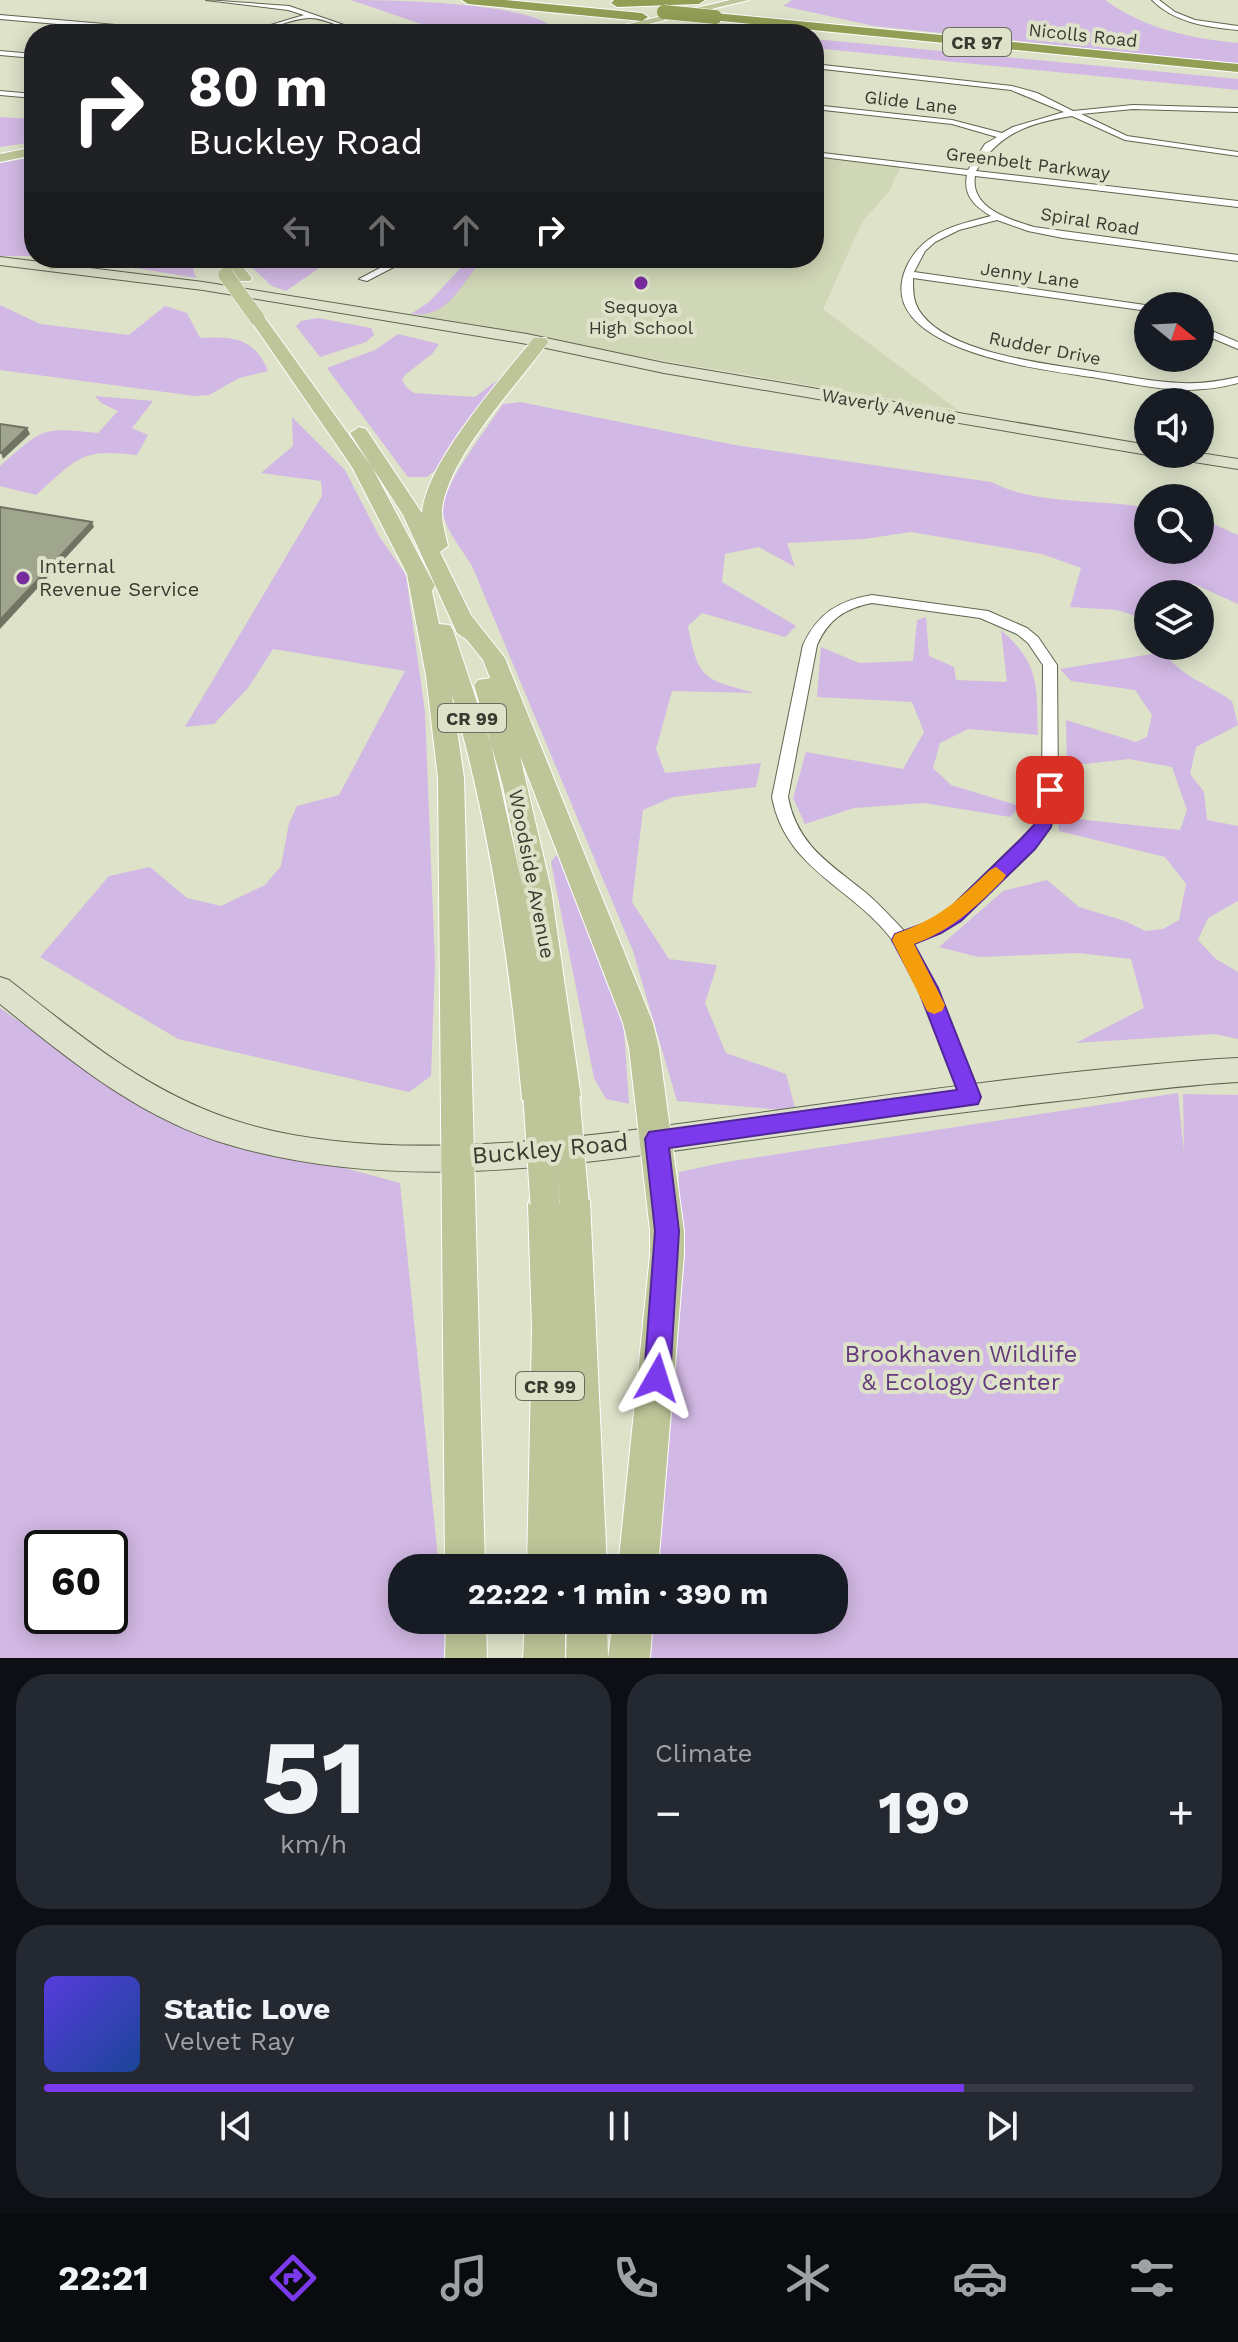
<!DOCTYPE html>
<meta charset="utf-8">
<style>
body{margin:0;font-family:"Work Sans",sans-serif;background:#242831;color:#f1f3f6;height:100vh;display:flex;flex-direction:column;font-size:30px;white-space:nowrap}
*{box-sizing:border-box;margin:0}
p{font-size:26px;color:#9ea1a6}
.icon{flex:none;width:44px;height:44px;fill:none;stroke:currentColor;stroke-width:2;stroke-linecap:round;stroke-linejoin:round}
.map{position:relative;height:1658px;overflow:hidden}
.panel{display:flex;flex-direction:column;gap:16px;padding:16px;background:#0d0f14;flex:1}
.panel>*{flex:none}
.hud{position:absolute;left:24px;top:24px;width:800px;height:244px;border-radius:32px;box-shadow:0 4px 20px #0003;background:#202124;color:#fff;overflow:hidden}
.needle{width:52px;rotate:108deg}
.fabs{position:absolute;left:1134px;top:292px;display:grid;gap:16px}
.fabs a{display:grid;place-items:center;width:80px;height:80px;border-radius:50%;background:#171b24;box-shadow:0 4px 20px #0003;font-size:40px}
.speed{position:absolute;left:24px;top:1530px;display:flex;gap:16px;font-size:40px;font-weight:700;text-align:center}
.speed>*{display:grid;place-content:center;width:104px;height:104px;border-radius:50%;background:#171b24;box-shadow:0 4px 20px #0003;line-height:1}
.speed .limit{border:4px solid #111;border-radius:12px;background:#fff;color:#111}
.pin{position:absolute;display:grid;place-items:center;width:68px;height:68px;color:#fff;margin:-34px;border-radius:16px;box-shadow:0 4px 12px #0006}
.me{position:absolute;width:88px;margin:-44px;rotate:6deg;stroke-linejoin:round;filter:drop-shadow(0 0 6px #0008)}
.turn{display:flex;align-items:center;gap:28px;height:168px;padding:0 32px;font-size:36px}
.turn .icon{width:104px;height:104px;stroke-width:2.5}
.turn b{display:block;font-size:56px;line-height:68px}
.lanes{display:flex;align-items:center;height:76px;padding:0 32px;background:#0003;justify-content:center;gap:40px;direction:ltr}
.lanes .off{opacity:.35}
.big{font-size:60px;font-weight:700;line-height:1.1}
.panel .widget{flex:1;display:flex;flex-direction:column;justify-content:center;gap:12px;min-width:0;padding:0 28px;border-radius:32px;background:#242831}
.panel .dial{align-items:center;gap:0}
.dial b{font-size:104px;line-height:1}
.song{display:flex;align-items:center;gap:24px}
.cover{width:96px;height:96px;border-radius:12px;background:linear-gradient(135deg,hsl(250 70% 55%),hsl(220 70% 35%))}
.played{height:8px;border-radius:4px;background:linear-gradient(90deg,#7c3aed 80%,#363941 80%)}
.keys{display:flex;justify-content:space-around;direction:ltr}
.heat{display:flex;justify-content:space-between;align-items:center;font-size:44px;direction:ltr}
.panel .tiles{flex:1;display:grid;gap:16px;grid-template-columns:1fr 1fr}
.widget:last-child{grid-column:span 2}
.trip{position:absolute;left:388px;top:1554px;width:460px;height:80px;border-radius:32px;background:#171b24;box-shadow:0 4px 20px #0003;font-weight:700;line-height:80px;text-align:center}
.tab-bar{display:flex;height:128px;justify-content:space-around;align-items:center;background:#090b0e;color:#9ea1a6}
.tab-bar .icon{width:56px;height:56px}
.tab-bar .on{color:#7c3aed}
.tab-bar b{font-size:36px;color:#f1f3f6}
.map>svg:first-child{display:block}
.built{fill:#d0d7b6}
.green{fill:#d2b8e4;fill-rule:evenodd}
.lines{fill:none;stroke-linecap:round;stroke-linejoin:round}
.street-casing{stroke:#60654f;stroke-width:2}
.secondary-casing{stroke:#60654f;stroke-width:2}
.primary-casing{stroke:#fff;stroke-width:2}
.highway-casing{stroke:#fff;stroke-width:2}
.street{fill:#fff;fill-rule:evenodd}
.secondary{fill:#dee2cc;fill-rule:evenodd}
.primary{fill:#bec598;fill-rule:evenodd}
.highway{fill:#929e54;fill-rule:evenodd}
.primary-bridge-far1-casing{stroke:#fff;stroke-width:16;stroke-linecap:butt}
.primary-bridge-casing{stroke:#fff;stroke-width:31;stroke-linecap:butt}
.highway-bridge-casing{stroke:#fff;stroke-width:15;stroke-linecap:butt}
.primary-bridge-far1{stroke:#bec598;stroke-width:15}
.primary-bridge{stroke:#bec598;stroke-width:29}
.highway-bridge{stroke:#929e54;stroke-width:14}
.shaded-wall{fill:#707463}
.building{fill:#a0a58d;stroke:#707463;stroke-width:2}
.route{fill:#7c3aed;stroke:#51269a;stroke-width:2}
.slow{fill:#f59e0b}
.poi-dot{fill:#792c9e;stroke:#dde2c9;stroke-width:3}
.labels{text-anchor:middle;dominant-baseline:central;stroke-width:8;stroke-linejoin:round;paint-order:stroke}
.far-street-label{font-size:18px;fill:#383a30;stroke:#dde2c9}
.shield{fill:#dde2c9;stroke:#6a6c5e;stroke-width:2}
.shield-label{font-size:18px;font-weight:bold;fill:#383a30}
.far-poi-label{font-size:18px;fill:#383a30;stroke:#dde2c9}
.poi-label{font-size:20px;fill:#383a30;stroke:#dde2c9;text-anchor:start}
.street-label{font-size:20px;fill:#383a30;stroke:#dde2c9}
.near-street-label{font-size:24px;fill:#383a30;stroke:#dde2c9}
.near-park-label{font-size:24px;fill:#653a7d;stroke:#dde2c9}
</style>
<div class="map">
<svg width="1238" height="1658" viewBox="0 0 1238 1658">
<rect width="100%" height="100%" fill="#dde2c9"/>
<polygon class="built" points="814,155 901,165 890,190 862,222 823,309 958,410 415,319 472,258 814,258"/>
<g class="green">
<path d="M 351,0 C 385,0 540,2 555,31 L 548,34 L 450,34 Z"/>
<path d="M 792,0 L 1105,0 C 1145,29 1189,38 1238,43 L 1238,64 L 874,26 L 783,6 Z"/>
<polygon points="814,39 1238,79 1238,90 814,48"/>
<polygon points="0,117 34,119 34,142 0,147"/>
<polygon points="34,157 34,256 0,256 0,163"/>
<polygon points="86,258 190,258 196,278 86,260"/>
<polygon points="242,258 324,258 322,266 286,291 272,286"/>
<path d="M 470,258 L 484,258 C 461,282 450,319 411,314 L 429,302 Z"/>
<path d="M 0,305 L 40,324 L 129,335 L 165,306 L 187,313 L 200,338 C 233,336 254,337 268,371 L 239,378 L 209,395 L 195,396 L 0,370 Z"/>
<polygon points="318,318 371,328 374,335 366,342 320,357 296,326 301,321"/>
<polygon points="398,334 439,344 433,353 405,375 402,380 407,388 414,393 475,397 499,379 446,461 427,477 408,477 327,368 375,350"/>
<path d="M 95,396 L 153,401 L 132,428 L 148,435 L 137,455 C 80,448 77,459 36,495 L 0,486 L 0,466 C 44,428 40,427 98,433 L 118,411 L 101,403 Z"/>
<path d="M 520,402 L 735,445 L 991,482 C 1039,506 1097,498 1148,508 L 1148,550 L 1200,550 L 1200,518 L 1238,535 L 1238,604 L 1194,584 L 1167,584 L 1170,594 L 1148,594 L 1148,620 L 1117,610 L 1070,607 L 1081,568 L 1042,554 L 911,532 L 864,539 L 787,543 L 795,567 L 759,547 L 725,554 L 722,582 L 796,626 L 785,637 L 702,613 L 688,626 C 698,680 704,679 755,693 L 672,691 L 656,749 L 665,773 L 761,763 L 756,787 L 673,797 L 643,810 L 632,902 L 669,959 L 717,965 L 705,1003 L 726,1053 L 786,1074 L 796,1111 L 677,1101 L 633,951 L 472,566 C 463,551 449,534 444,518 C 435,492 488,428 503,404 Z"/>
<polygon points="292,417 345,470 379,536 406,575 425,712 435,963 431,1076 409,1092 178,1039 40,957 109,876 150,867 187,898 221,906 265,885 281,866 289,823 297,806 339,795 405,671 273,649 248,688 214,724 185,727 322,496 321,481 261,473 293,446"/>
<path d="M 926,617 L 929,656 L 954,667 L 956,680 L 1007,682 L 1001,630 C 1041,665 1036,686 1038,735 L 968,729 L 940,743 L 933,768 L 951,785 L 1020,806 L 1010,817 L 924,803 L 854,808 L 805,824 L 793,798 L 806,752 L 903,769 L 924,732 L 912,702 L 817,697 L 821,647 L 859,663 L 913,661 L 917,620 Z"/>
<path d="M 1164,652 C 1181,677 1208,684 1232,701 L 1238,725 L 1196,747 L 1190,774 L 1204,792 L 1207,820 L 1238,826 L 1238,901 L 1208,918 L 1198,940 L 1216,959 L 1238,972 L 1238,1039 L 1215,1034 L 1076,1043 L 1144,1008 L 1131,959 L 1079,953 L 978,957 L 939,947 L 1003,891 L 1047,880 L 1079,907 L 1125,921 L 1145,931 L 1163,929 L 1179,920 L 1186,884 L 1165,857 L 1059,831 L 1058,817 L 1180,830 L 1187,810 L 1172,767 L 1129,759 L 1067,766 L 1066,720 L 1136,742 L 1147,737 L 1152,715 L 1135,690 L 1071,681 L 1060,669 Z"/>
<polygon points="558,853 623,1017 629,1104 606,1099 594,1078 551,862"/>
<path d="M 0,1008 L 160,1118 L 400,1183 L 439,1568 L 402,1568 L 402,1620 L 444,1620 L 448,1658 L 0,1658 ZM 42,1548 L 110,1548 L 110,1616 L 42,1616 Z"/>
<polygon points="1178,1093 1184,1153 1183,1094 1238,1095 1238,1658 649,1658 652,1620 834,1620 834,1568 657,1568 677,1360 679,1172 726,1162"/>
</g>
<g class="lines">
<g class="street-casing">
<g id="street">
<path d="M 206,0 L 289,6 L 370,34 C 350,34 327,17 309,18 C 286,19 264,34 241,34 L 304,15 L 288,10 Z"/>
<path d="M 1152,0 L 1159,0 L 1175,12 L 1195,20 L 1238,26 L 1238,30 C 1207,27 1175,23 1152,0 Z"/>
<polygon points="0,15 197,32 200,34 173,34 0,19"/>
<polygon points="0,51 34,54 34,58 0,55"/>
<path d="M 814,64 L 1012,86 L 1037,93 L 1073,111 L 1133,105 L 1238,108 L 1238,112 L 1133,109 L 1081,114 L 1127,136 L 1238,152 L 1238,156 L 1125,140 L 1072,116 C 1029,123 999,133 976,171 L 1238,201 L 1238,207 L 975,176 C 970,208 1008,219 1034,227 L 1238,255 L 1238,261 L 1063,238 L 1028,231 L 997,220 L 959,230 L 935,242 L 925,251 L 914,272 L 1152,306 L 1148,306 L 1148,311 L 913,278 C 913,294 913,304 924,317 C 956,355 1051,364 1098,372 C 1126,376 1154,382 1183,383 C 1202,384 1220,381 1238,377 L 1238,383 C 1220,388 1202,390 1183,390 C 1153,389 1123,382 1092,377 C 1044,370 871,350 906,268 C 922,232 956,225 991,216 C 974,206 963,195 967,175 L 814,156 L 814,152 L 968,170 L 985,144 L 997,137 L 952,124 L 814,109 L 814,105 L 952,120 L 1002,133 L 1013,127 L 1064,112 L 1011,90 L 814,68 Z"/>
<polygon points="0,91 34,94 34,98 0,95"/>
<polygon points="399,258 411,258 367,281 359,279"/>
<polygon points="1200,326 1238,342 1238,349 1200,333"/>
<path d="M 872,595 L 988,611 L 1027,628 L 1038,637 L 1057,665 L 1058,790 L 1050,827 L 960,920 L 940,933 L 912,943 L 936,988 L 981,1097 L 978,1103 L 971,1105 L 964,1103 C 940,1052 928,992 896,945 C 857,888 786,872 772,797 L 803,645 C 818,613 838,601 872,595 ZM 872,603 L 980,618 L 1017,634 L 1028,643 L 1043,665 L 1042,790 L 1035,825 L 948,910 L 928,923 L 905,932 C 892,918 879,904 865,892 C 829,863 797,845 788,797 L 817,645 C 828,620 845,608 872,603 Z"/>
</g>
</g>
<g class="secondary-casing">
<g id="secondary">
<polygon points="0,257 203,282 527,334 664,363 1148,445 1148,454 1153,454 1148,455 664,373 527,344 203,290 0,265"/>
<polygon points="1200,453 1238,459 1238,469 1175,459 1166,454"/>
<path d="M 0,977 L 9,980 C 78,1034 143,1089 227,1118 C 385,1172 603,1134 766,1112 C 916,1091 1067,1070 1218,1059 L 1238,1058 L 1238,1082 C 1184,1085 1131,1092 1077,1099 C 966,1111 854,1126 743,1141 C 574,1165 397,1194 230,1145 C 140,1119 71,1061 0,1004 Z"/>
</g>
</g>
<g class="primary-casing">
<g id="primary">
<polygon points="730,0 749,0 607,34 586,34"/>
<polygon points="34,147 34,155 0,162 0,154"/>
<polygon points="52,258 70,258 52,270 44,265"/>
<polygon points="220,258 236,258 252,278 250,281 238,281"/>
<path d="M 257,313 L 263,315 L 372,467 L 435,586 L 432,591 L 439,624 L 450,625 L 453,630 L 491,744 L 524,892 L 503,786 L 474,685 L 478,680 L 490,678 L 483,660 L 467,640 L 457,633 L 403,515 L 350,433 L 359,427 L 366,429 L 422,513 C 425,464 502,377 534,338 L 546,338 L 548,342 C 516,387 455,449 443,503 C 440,517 445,532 448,546 L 440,552 L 471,615 L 505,658 L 653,1023 L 659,1048 L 684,1231 L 684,1255 L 658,1568 L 618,1568 L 650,1255 L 650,1231 L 629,1048 L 623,1023 L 520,756 L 551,889 L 581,1097 L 576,1107 L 565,1111 L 554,1107 L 552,1102 L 549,1109 L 538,1113 L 527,1109 L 522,1099 C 510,962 490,827 452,695 L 464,778 L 485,1568 L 445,1568 L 438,778 L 426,676 L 407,574 L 352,467 L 249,318 Z"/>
<polygon points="574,1185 586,1190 590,1201 607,1568 567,1568 567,1556 567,1568 527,1568 532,1329 528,1204 533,1193 545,1188 557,1193 559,1198 562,1190"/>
<polygon points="446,1620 486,1620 487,1658 445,1658"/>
<polygon points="525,1620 565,1620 565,1658 523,1658"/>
<polygon points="567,1620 607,1620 608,1658 566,1658"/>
<polygon points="613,1620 653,1620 650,1658 608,1658"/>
</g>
</g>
<g class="highway-casing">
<g id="highway">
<polygon points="462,0 505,0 642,13 648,17 642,21 468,4"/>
<polygon points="614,0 705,0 699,4 617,7 611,3"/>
<polygon points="715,13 1238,64 1238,72 711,20 709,17"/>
<polygon points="738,26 744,30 743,33 666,34 672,30"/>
</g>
</g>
<use href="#street" class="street"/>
<use href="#secondary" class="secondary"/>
<use href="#primary" class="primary"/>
<use href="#highway" class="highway"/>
<g class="primary-bridge-far1-casing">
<polyline id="primary-bridge-far1" points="226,275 257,318"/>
</g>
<g class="primary-bridge-casing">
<g id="primary-bridge">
<polyline points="565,1097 574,1201"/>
<polyline points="538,1099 545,1204"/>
</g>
</g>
<g class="highway-bridge-casing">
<polyline id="highway-bridge" points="664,12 715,17"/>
</g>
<use href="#primary-bridge-far1" class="primary-bridge-far1"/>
<use href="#primary-bridge" class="primary-bridge"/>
<use href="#highway-bridge" class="highway-bridge"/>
</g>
<g class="shaded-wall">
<polygon points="27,428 30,434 3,459 1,453"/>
<polygon points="92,522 94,527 0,629 0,620"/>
</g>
<g class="building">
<polygon points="0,424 27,428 1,453 0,453"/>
<polygon points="0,507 92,522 0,620"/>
</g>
<polygon class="route" points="1050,784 1058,790 1051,827 1035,849 961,921 941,933 914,944 938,988 981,1097 978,1104 669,1148 679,1231 670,1378 666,1387 657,1390 648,1387 644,1378 655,1231 645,1139 649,1132 957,1090 918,989 892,940 895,934 928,922 948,910 1021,839 1034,825 1041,790"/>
<path class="slow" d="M 996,867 L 1006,875 L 1003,880 C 973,909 954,929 914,944 L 945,1005 L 942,1011 L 934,1014 L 927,1011 L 892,940 L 895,934 C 940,918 956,902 990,870 Z"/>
<g class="poi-dot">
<circle cx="641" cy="283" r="8"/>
<circle cx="23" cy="578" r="8"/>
</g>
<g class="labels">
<g class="far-street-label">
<text transform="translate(1083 35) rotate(6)">Nicolls Road</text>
<text transform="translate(911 102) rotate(7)">Glide Lane</text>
<text transform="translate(1028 163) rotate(7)">Greenbelt Parkway</text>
<text transform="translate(1090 221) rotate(9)">Spiral Road</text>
<text transform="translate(1030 275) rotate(8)">Jenny Lane</text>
<text transform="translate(1045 348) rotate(11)">Rudder Drive</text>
<text transform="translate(889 406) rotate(10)">Waverly Avenue</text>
</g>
<g class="shield">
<rect x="943" y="28" width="68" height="28" rx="6"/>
<rect x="438" y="704" width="68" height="28" rx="6"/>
<rect x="516" y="1372" width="68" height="28" rx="6"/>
</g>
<g class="shield-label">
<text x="977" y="42">CR 97</text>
<text x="472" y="718">CR 99</text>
<text x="550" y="1386">CR 99</text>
</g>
<g class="far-poi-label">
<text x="641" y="306">Sequoya<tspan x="641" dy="21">High School</tspan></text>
</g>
<g class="poi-label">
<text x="39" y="566">Internal<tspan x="39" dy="23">Revenue Service</tspan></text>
</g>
<g class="street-label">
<text transform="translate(532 874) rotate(79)">Woodside Avenue</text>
</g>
<g class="near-street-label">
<text transform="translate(550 1149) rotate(-5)">Buckley Road</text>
</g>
<g class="near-park-label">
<text x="961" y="1354">Brookhaven Wildlife<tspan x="961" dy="28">&amp; Ecology Center</tspan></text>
</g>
</g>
</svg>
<div class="fabs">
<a><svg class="needle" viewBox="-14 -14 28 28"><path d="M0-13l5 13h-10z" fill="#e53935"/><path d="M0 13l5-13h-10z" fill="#9ea1a6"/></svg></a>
<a><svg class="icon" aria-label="sound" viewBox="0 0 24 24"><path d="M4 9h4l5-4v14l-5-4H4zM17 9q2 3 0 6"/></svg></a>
<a><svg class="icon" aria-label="search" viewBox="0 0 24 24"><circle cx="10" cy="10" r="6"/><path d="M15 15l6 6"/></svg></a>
<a><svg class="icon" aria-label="layers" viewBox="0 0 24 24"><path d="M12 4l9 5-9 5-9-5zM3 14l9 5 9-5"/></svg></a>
</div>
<div class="speed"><div class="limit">60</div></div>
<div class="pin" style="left:1050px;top:790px;background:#d93025"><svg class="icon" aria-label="arrive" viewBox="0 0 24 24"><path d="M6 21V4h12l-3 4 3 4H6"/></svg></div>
<svg class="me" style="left:657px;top:1378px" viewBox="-20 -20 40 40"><path d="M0-17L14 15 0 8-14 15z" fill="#7c3aed" stroke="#fff" stroke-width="4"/></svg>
<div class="trip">22:22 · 1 min · 390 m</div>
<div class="hud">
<div class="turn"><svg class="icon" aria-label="right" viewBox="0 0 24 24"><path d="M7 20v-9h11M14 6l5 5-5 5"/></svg><div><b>80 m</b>Buckley Road</div></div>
<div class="lanes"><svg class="icon off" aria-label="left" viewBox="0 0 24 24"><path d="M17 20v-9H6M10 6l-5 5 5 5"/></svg><svg class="icon off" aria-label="ahead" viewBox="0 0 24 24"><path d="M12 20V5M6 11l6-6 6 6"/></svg><svg class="icon off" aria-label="ahead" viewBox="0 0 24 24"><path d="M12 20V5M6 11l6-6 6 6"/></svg><svg class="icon" aria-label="right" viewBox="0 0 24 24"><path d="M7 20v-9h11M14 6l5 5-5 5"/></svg></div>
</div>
</div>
<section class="panel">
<div class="tiles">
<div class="widget dial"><b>51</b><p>km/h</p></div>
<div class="widget"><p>Climate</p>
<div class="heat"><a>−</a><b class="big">19°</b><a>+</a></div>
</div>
<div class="widget">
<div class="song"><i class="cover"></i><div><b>Static Love</b><p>Velvet Ray</p></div></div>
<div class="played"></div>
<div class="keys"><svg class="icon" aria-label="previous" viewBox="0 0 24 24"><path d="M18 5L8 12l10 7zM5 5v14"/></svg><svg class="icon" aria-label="pause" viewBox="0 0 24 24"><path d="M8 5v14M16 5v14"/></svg><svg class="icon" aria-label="next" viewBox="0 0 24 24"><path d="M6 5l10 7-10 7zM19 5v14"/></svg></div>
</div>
</div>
</section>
<nav class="tab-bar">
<b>22:21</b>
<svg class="icon on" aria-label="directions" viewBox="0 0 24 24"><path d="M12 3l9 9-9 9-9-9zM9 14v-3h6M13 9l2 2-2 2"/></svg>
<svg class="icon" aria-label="music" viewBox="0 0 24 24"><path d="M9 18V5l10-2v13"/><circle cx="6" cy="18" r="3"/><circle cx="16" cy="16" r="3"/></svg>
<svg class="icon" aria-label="phone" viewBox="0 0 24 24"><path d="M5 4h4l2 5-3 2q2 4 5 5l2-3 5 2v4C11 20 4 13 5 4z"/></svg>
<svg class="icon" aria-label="climate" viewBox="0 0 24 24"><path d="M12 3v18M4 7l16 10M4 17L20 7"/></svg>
<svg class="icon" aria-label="car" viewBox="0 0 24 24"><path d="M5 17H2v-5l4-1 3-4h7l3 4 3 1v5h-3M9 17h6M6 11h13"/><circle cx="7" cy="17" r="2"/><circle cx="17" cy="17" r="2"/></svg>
<svg class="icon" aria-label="filters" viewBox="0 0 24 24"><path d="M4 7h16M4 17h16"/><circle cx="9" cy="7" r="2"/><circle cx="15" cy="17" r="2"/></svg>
</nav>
